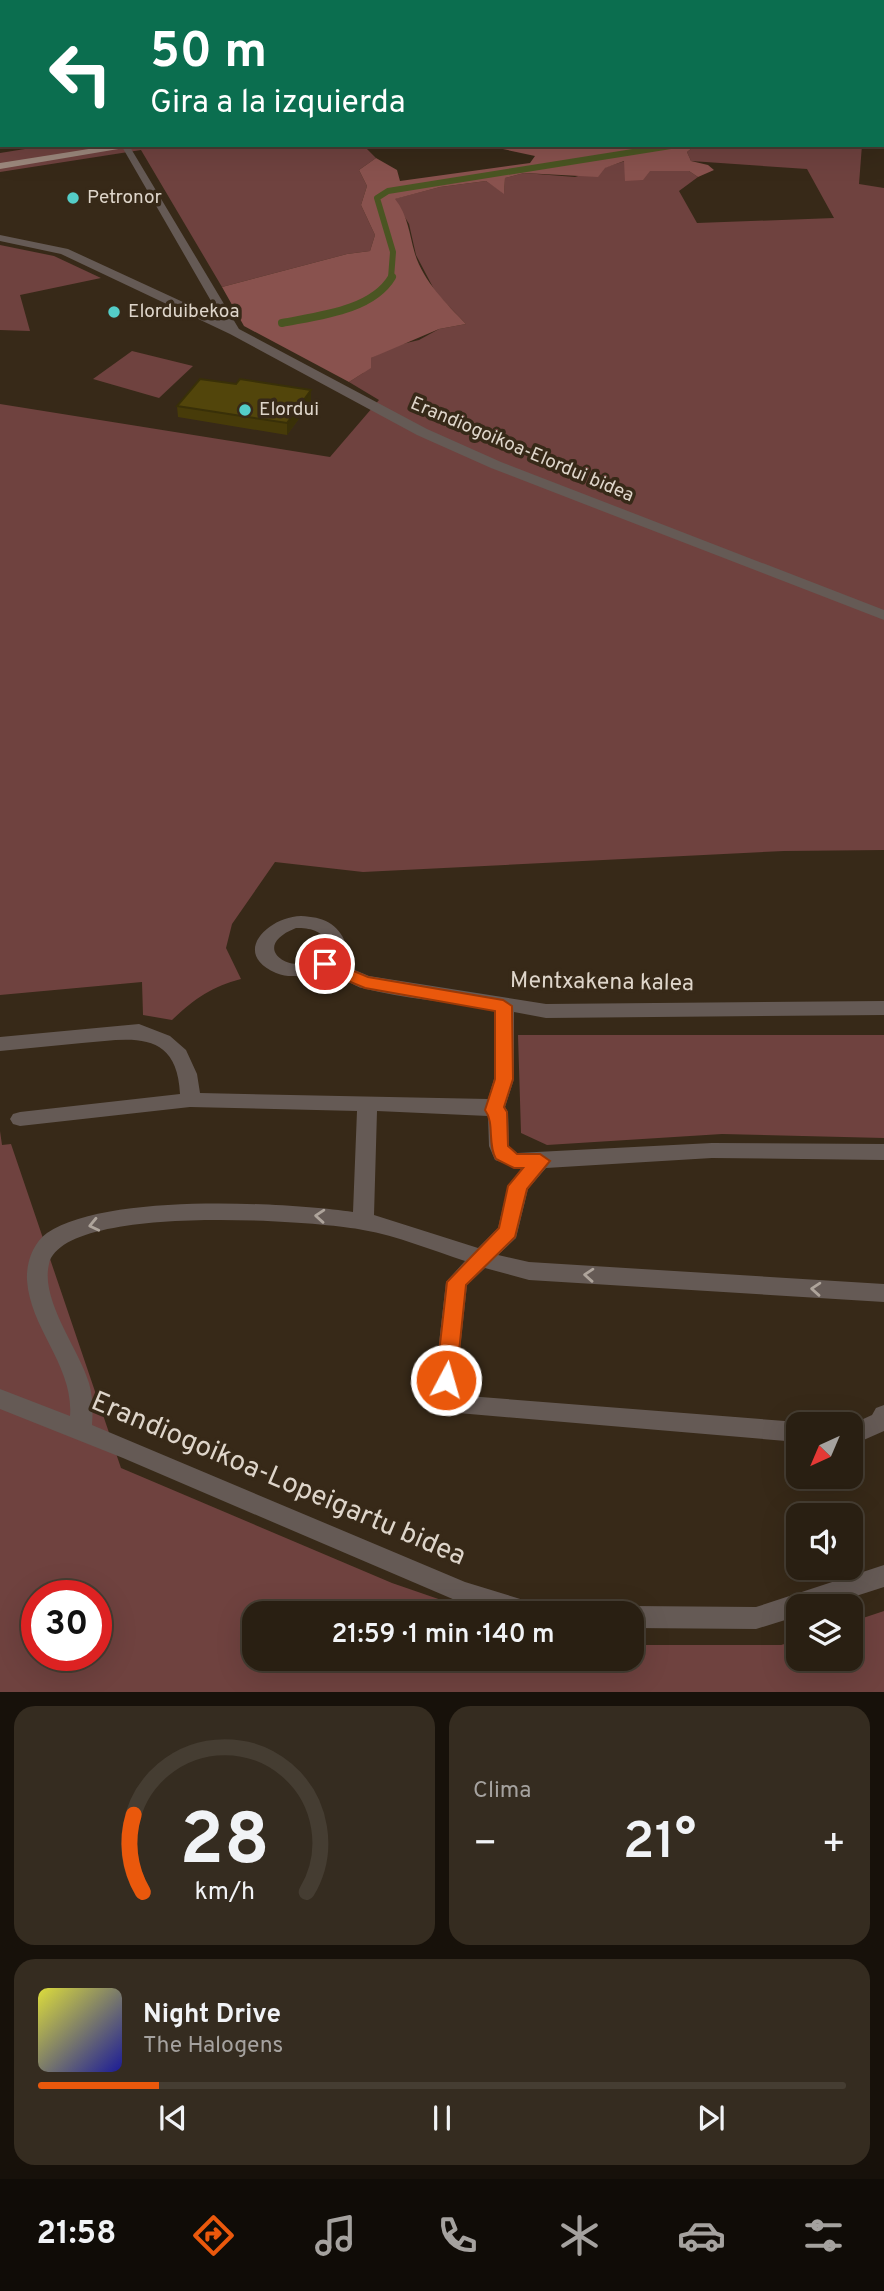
<!DOCTYPE html>
<html lang="es">
<meta charset="utf-8">
<style>
body{margin:0;font-family:Overpass,sans-serif;background:#352c20;color:#f1f3f6;height:100vh;display:flex;flex-direction:column;font-size:26px;white-space:nowrap}
*{box-sizing:border-box;margin:0}
p{font-size:23px;color:#a5a29f}
.icon{flex:none;width:38px;height:38px;fill:none;stroke:currentColor;stroke-width:2;stroke-linecap:round;stroke-linejoin:round}
.map{position:relative;height:1692px;overflow:hidden}
.side{display:flex;flex-direction:column;gap:14px;padding:14px;background:#17110a;flex:1}
.side>*{flex:none}
.banner{position:absolute;left:0px;top:0px;width:886px;height:147px;box-shadow:0 7px 28px #0002,0 0 0 2px #453d32;background:#0b6e4f;color:#fff;overflow:hidden}
.needle{width:46px;rotate:224deg}
.fabs{position:absolute;left:786px;top:1412px;display:grid;gap:14px}
.fabs a{display:grid;place-items:center;width:77px;height:77px;border-radius:14px;background:#291f12;box-shadow:0 7px 28px #0002,0 0 0 2px #453d32;font-size:35px}
.speed{position:absolute;left:21px;top:1580px;display:flex;gap:14px;font-size:35px;font-weight:700;text-align:center}
.speed>*{display:grid;place-content:center;width:91px;height:91px;border-radius:50%;background:#291f12;box-shadow:0 7px 28px #0002,0 0 0 2px #453d32;line-height:1}
.speed .limit{border:10px solid #d22;background:#fff;color:#111}
.pin{position:absolute;display:grid;place-items:center;width:60px;height:60px;color:#fff;margin:-30px;border:4px solid #fff;border-radius:50%;box-shadow:0 2px 7px #0007}
.me{position:absolute;width:77px;margin:-38px;rotate:6deg;stroke-linejoin:round;filter:drop-shadow(0 0 5px #0008)}
.turn{display:flex;align-items:center;gap:24px;height:147px;padding:0 35px;font-size:32px}
.turn .icon{width:91px;height:91px;stroke-width:2.5}
.turn b{display:block;font-size:49px;line-height:60px}
.big{font-size:52px;font-weight:600;line-height:1.1}
.side .widget{flex:1;display:flex;flex-direction:column;justify-content:center;gap:10px;min-width:0;padding:0 24px;border-radius:21px;background:#352c20}
.side .dial{align-items:center;gap:0}
.dial svg{height:182px;overflow:visible;fill:none;stroke:#453d32;stroke-width:7;stroke-linecap:round;text-anchor:middle}
.dial text{fill:#f1f3f6;stroke:none}
.song{display:flex;align-items:center;gap:21px}
.cover{width:84px;height:84px;border-radius:10px;background:linear-gradient(135deg,hsl(60 70% 55%),hsl(240 70% 35%))}
.played{height:7px;border-radius:4px;background:linear-gradient(90deg,#ea580c 15%,#453d32 15%)}
.keys{display:flex;justify-content:space-around;direction:ltr}
.heat{display:flex;justify-content:space-between;align-items:center;font-size:38px;direction:ltr}
.side .tiles{flex:1;display:grid;gap:14px;grid-template-columns:1fr 1fr}
.widget:last-child{grid-column:span 2}
.trip{position:absolute;left:242px;top:1601px;width:402px;height:70px;border-radius:21px;background:#291f12;box-shadow:0 7px 28px #0002,0 0 0 2px #453d32;font-weight:600;line-height:70px;text-align:center}
.dock{display:flex;height:112px;justify-content:space-around;align-items:center;background:#100c07;color:#a5a29f}
.dock .icon{width:49px;height:49px}
.dock .active{color:#ea580c}
.dock b{font-size:32px;color:#f1f3f6}
.map>svg:first-child{display:block}
.green{fill:#6f423f;fill-rule:evenodd}
.forest{fill:#89524e}
.lines{fill:none;stroke-linecap:round;stroke-linejoin:round}
.stream-far1{stroke:#4a5522;stroke-width:6}
.stream{stroke:#4a5522;stroke-width:8}
.street{fill:#655a55;fill-rule:evenodd}
.primary{fill:#9c887d;fill-rule:evenodd}
.wall{fill:#473b09}
.shaded-wall{fill:#393008}
.building{fill:#52450b;stroke:#393008;stroke-width:2}
.oneway{stroke:#aea49b}
.route{fill:#ea580c;stroke:#983908;stroke-width:2}
.poi-dot{fill:#54cdc8;stroke:#372918;stroke-width:2.5}
.labels{text-anchor:middle;dominant-baseline:central;stroke-width:7;stroke-linejoin:round;paint-order:stroke}
.far-poi-label{font-size:19px;fill:#ded5ca;stroke:#372918;text-anchor:start}
.far-street-label{font-size:19px;fill:#ded5ca;stroke:#372918}
.street-label{font-size:23px;fill:#ded5ca;stroke:#372918}
.near-street-label{font-size:28px;fill:#ded5ca;stroke:#372918}
</style>
<div class="map">
<svg width="884" height="1693" viewBox="0 0 884 1693">
<rect width="100%" height="100%" fill="#372918"/>
<g class="green">
<polygon points="0,0 548,0 550,2 2,2 0,82"/>
<polygon points="50,145 363,145 376,158 359,170 367,186 361,205 375,235 370,251 347,254 222,287 141,150 0,172 0,153"/>
<path d="M 696,145 L 862,145 L 859,184 L 884,188 L 884,850 L 784,851 L 363,872 L 275,862 L 232,924 L 226,948 L 241,979 C 211,987 194,999 172,1020 L 143,1015 L 142,982 L 0,995 L 0,404 L 330,457 L 379,400 L 349,382 L 363,373 L 371,358 L 394,346 L 419,340 L 439,329 L 466,324 L 436,293 L 416,255 L 409,224 L 394,199 L 440,187 L 486,181 L 504,193 L 505,178 L 524,173 L 575,177 L 625,161 L 650,171 L 689,171 L 698,177 L 679,191 L 697,223 L 834,218 L 807,169 L 691,161 L 687,152 Z"/>
<polygon points="0,245 54,256 101,278 20,295 30,331 0,330"/>
<polygon points="132,351 193,366 159,398 93,379"/>
<polygon points="518,1035 884,1035 884,1138 722,1134 547,1145 521,1133"/>
<path d="M 0,1131 L 2,1145 L 11,1144 L 121,1468 L 392,1583 L 479,1613 L 254,1614 L 254,1659 L 632,1659 L 632,1645 L 781,1645 L 798,1640 L 798,1659 L 850,1659 L 851,1622 L 884,1611 L 884,1692 L 0,1692 ZM 37,1596 L 96,1596 L 96,1656 L 37,1656 Z"/>
</g>
<path class="forest" d="M 484,145 L 696,145 L 687,152 L 691,161 L 708,165 L 714,170 L 698,177 L 689,171 L 650,171 L 643,180 L 625,181 L 624,161 L 605,168 L 598,177 L 524,173 L 505,178 L 504,194 L 486,181 L 440,187 L 395,199 C 408,215 409,233 415,254 C 424,282 446,303 466,324 L 439,329 L 371,358 L 371,368 L 349,382 L 244,326 L 222,287 L 347,254 L 370,251 L 375,235 L 361,205 L 367,186 L 359,170 L 376,158 L 397,170 L 400,181 L 530,163 L 535,156 Z"/>
<g class="lines">
<polyline class="stream-far1" points="391,278 393,252 377,198 388,191 677,145"/>
<path class="stream" d="M 282,323 C 317,316 372,311 392,277"/>
<g class="street">
<polygon points="121,145 130,147 239,329 427,429 501,462 884,610 884,620 491,468 417,435 230,334 61,254 0,241 0,235 68,249 222,320"/>
<path d="M 301,916 C 323,917 338,923 346,944 L 338,963 L 369,976 L 546,1004 L 884,1001 L 884,1015 L 546,1018 L 514,1012 L 514,1079 L 505,1107 L 508,1112 L 509,1146 L 517,1153 L 712,1143 L 884,1144 L 884,1160 L 712,1158 L 546,1168 L 528,1189 L 516,1238 L 498,1255 L 529,1262 L 884,1284 L 884,1302 L 529,1280 L 485,1268 L 467,1285 L 455,1395 L 798,1422 L 805,1424 L 798,1424 L 798,1442 L 435,1411 L 432,1404 L 446,1282 L 465,1261 C 431,1250 398,1236 363,1230 C 313,1220 63,1203 49,1264 C 40,1300 79,1349 89,1383 C 93,1397 93,1411 92,1425 L 465,1582 L 543,1606 L 546,1614 L 495,1614 L 462,1603 L 123,1458 L 0,1409 L 0,1389 L 70,1416 C 74,1366 30,1329 27,1280 C 26,1263 33,1243 47,1233 C 106,1193 282,1202 353,1212 L 357,1111 L 190,1107 L 20,1126 L 13,1124 L 10,1119 L 13,1114 L 20,1112 L 180,1094 C 177,1028 130,1039 82,1043 C 55,1046 27,1048 0,1051 L 0,1037 L 139,1024 L 170,1036 L 186,1050 L 197,1074 L 200,1093 L 488,1099 L 494,1079 L 494,1009 C 451,1002 405,999 362,988 C 351,985 334,971 323,972 C 306,973 294,980 276,973 C 231,954 267,917 301,916 ZM 296,928 C 310,928 322,930 328,944 C 312,987 238,951 296,928 ZM 377,1111 L 488,1116 L 489,1146 L 495,1160 L 521,1169 L 508,1186 L 498,1228 L 478,1248 L 374,1215 Z"/>
<polygon points="884,1405 884,1431 850,1446 850,1425 872,1415 876,1408"/>
<polygon points="884,1565 884,1587 825,1606 798,1606 798,1616 756,1629 632,1628 632,1614 621,1614 623,1609 632,1606 756,1607"/>
</g>
<polygon class="primary" points="114,145 142,145 0,169 0,163"/>
</g>
<polygon class="wall" points="236,384 311,390 311,402 287,435 178,417 177,406"/>
<polygon class="shaded-wall" points="311,390 311,402 287,435 287,423"/>
<polygon class="building" points="200,379 236,384 240,379 311,390 287,423 177,406"/>
<defs><path id="oneway-chevron" d="M-2-3.5L2.5 0L-2 3.5" fill="none" stroke-width="1.6" stroke-linecap="round" stroke-linejoin="round" transform="scale(1.75)"/></defs>
<g class="oneway">
<use href="#oneway-chevron" transform="translate(320 1216) rotate(-176)"/>
<use href="#oneway-chevron" transform="translate(94 1225) rotate(167)"/>
<use href="#oneway-chevron" transform="translate(589 1275) rotate(-176)"/>
<use href="#oneway-chevron" transform="translate(816 1289) rotate(-176)"/>
</g>
<path class="route" d="M 325,959 L 368,977 L 503,1000 L 512,1006 L 513,1079 L 504,1107 L 507,1112 L 508,1146 L 517,1154 L 540,1154 L 550,1161 L 527,1189 L 515,1237 L 466,1285 L 456,1380 L 453,1386 L 446,1388 L 439,1386 L 436,1380 L 447,1282 L 499,1228 L 508,1186 L 523,1168 L 514,1168 L 496,1159 C 487,1144 495,1123 485,1110 L 495,1079 L 495,1011 L 365,988 L 319,969 L 316,964 Z"/>
<g class="poi-dot">
<circle cx="73" cy="198" r="7"/>
<circle cx="114" cy="312" r="7"/>
<circle cx="245" cy="410" r="7"/>
</g>
<g class="labels">
<g class="far-poi-label">
<text x="87" y="198">Petronor</text>
<text x="128" y="312">Elorduibekoa</text>
<text x="259" y="410">Elordui</text>
</g>
<g class="far-street-label">
<text transform="translate(522 450) rotate(23)">Erandiogoikoa-Elordui bidea</text>
</g>
<g class="street-label">
<text transform="translate(602 983) rotate(1)">Mentxakena kalea</text>
</g>
<g class="near-street-label">
<text transform="translate(278 1480) rotate(23)">Erandiogoikoa-Lopeigartu bidea</text>
</g>
</g>
</svg>
<div class="fabs">
<a><svg class="needle" viewBox="-14 -14 28 28"><path d="M0-13l5 13h-10z" fill="#e53935"/><path d="M0 13l5-13h-10z" fill="#a5a29f"/></svg></a>
<a><svg class="icon" aria-label="sound" viewBox="0 0 24 24"><path d="M4 9h4l5-4v14l-5-4H4zM17 9q2 3 0 6"/></svg></a>
<a><svg class="icon" aria-label="layers" viewBox="0 0 24 24"><path d="M12 4l9 5-9 5-9-5zM3 14l9 5 9-5"/></svg></a>
</div>
<div class="speed"><div class="limit">30</div></div>
<div class="pin" style="left:325px;top:964px;background:#d93025"><svg class="icon" aria-label="arrive" viewBox="0 0 24 24"><path d="M6 21V4h12l-3 4 3 4H6"/></svg></div>
<svg class="me" style="left:446px;top:1380px" viewBox="-20 -20 40 40"><circle r="17" fill="#ea580c" stroke="#fff" stroke-width="3"/><path d="M0-11L8 9 0 5-8 9z" fill="#fff"/></svg>
<div class="trip">21:59 · 1 min · 140 m</div>
<div class="banner">
<div class="turn"><svg class="icon" aria-label="left" viewBox="0 0 24 24"><path d="M17 20v-9H6M10 6l-5 5 5 5"/></svg><div><b>50 m</b>Gira a la izquierda</div></div>
</div>
</div>
<section class="side">
<div class="tiles">
<div class="widget dial"><svg viewBox="0 0 100 80">
<path d="M14 69A42 42 0 1 1 86 69"/>
<path d="M14 69A42 42 0 0 1 10 35" stroke="#ea580c"/>
<text x="50" y="56" font-size="32" font-weight="700">28</text>
<text x="50" y="72" font-size="11">km/h</text>
</svg></div>
<div class="widget"><p>Clima</p>
<div class="heat"><a>−</a><b class="big">21°</b><a>+</a></div>
</div>
<div class="widget">
<div class="song"><i class="cover"></i><div><b>Night Drive</b><p>The Halogens</p></div></div>
<div class="played"></div>
<div class="keys"><svg class="icon" aria-label="previous" viewBox="0 0 24 24"><path d="M18 5L8 12l10 7zM5 5v14"/></svg><svg class="icon" aria-label="pause" viewBox="0 0 24 24"><path d="M8 5v14M16 5v14"/></svg><svg class="icon" aria-label="next" viewBox="0 0 24 24"><path d="M6 5l10 7-10 7zM19 5v14"/></svg></div>
</div>
</div>
</section>
<nav class="dock">
<b>21:58</b>
<svg class="icon active" aria-label="directions" viewBox="0 0 24 24"><path d="M12 3l9 9-9 9-9-9zM9 14v-3h6M13 9l2 2-2 2"/></svg>
<svg class="icon" aria-label="music" viewBox="0 0 24 24"><path d="M9 18V5l10-2v13"/><circle cx="6" cy="18" r="3"/><circle cx="16" cy="16" r="3"/></svg>
<svg class="icon" aria-label="phone" viewBox="0 0 24 24"><path d="M5 4h4l2 5-3 2q2 4 5 5l2-3 5 2v4C11 20 4 13 5 4z"/></svg>
<svg class="icon" aria-label="climate" viewBox="0 0 24 24"><path d="M12 3v18M4 7l16 10M4 17L20 7"/></svg>
<svg class="icon" aria-label="car" viewBox="0 0 24 24"><path d="M5 17H2v-5l4-1 3-4h7l3 4 3 1v5h-3M9 17h6M6 11h13"/><circle cx="7" cy="17" r="2"/><circle cx="17" cy="17" r="2"/></svg>
<svg class="icon" aria-label="filters" viewBox="0 0 24 24"><path d="M4 7h16M4 17h16"/><circle cx="9" cy="7" r="2"/><circle cx="15" cy="17" r="2"/></svg>
</nav>
